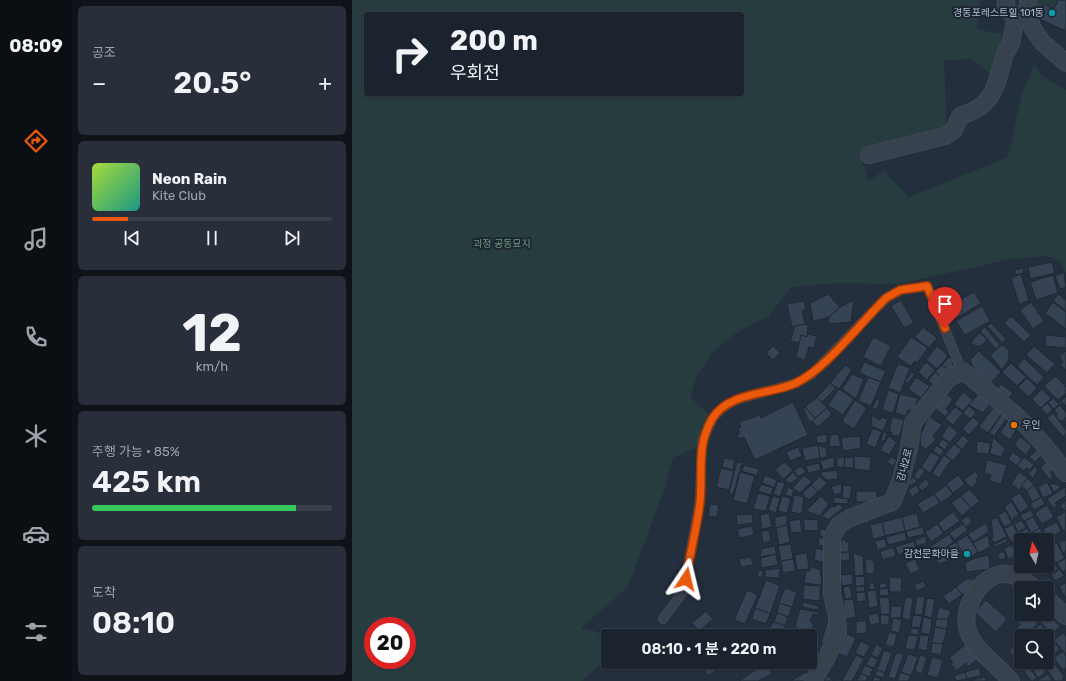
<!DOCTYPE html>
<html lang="ko">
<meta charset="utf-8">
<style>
body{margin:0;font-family:Rubik,"Noto Sans KR",sans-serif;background:#282f3a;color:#f1f3f6;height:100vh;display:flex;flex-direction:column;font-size:15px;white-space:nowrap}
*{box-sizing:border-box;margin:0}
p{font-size:13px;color:#a0a4aa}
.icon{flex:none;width:22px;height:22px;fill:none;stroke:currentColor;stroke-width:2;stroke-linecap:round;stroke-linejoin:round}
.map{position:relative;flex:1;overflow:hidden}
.sheet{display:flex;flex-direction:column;gap:6px;padding:6px;background:#0f1319;width:280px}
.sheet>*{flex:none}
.banner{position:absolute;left:12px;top:12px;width:380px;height:84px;border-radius:4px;box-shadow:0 1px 3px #0004,0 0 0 1px #39404a;background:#1b232e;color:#f1f3f6;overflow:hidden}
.needle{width:26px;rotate:351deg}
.controls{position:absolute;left:662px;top:533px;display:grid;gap:8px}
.controls a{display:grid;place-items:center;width:40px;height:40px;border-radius:4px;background:#1b232e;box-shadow:0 1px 3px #0004,0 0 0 1px #39404a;font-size:20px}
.speed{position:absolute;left:12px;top:617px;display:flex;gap:8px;font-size:20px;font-weight:700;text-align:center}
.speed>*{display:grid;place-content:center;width:52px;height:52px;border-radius:50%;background:#1b232e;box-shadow:0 1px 3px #0004,0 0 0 1px #39404a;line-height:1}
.speed .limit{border:6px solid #d22;background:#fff;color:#111}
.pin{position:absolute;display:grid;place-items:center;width:34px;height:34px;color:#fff;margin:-41px -17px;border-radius:50% 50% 50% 0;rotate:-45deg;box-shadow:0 0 4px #0007}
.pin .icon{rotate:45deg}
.me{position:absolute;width:44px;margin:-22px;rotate:10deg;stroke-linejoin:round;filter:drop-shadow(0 0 3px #0008)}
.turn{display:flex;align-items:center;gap:14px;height:84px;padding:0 20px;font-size:18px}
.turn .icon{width:52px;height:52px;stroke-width:2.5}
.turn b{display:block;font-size:28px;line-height:34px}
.big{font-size:30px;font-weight:600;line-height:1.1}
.sheet .widget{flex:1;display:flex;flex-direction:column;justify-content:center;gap:6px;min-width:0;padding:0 14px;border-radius:6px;background:#282f3a}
.sheet .dial{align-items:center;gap:0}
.dial b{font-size:52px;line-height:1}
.song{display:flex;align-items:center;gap:12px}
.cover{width:48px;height:48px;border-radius:6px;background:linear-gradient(135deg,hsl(80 70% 55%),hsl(170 70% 35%))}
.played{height:4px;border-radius:2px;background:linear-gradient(90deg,#ea580c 15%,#39404a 15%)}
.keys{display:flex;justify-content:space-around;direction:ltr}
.heat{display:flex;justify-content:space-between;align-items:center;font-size:22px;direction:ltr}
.charge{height:6px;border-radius:3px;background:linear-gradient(90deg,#34c759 85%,#39404a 0)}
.trip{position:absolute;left:249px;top:629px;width:216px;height:40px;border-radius:4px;background:#1b232e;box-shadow:0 1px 3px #0004,0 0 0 1px #39404a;font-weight:600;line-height:40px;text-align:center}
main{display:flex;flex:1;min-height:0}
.tabs{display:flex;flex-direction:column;width:72px;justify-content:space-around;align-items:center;background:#0b0e12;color:#a0a4aa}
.tabs .icon{width:28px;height:28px}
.tabs .active{color:#ea580c}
.tabs b{font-size:18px;color:#f1f3f6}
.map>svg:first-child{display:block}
.green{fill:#263c3f;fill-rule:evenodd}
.building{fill:#364354;stroke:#1f2835}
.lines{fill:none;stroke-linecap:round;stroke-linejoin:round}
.service-casing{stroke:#414a57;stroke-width:10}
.minor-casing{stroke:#414a57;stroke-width:18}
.service{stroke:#38414e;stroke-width:8}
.minor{stroke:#38414e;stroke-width:16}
.route-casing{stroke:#983908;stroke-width:10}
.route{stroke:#ea580c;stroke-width:7}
.culture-dot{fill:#0f9aa8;stroke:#1d2633;stroke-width:1.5}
.food-dot{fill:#e8710a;stroke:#1d2633;stroke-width:1.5}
.labels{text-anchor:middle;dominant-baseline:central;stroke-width:4;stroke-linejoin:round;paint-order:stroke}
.poi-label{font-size:10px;fill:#b4bcc9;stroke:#1d2633;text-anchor:end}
.park-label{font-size:10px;fill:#6b9a76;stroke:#1d2633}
.street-label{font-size:10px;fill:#b4bcc9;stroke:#1d2633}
</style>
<main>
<nav class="tabs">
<b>08:09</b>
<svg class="icon active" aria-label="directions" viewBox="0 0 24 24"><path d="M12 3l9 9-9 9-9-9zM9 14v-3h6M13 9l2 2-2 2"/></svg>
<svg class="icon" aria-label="music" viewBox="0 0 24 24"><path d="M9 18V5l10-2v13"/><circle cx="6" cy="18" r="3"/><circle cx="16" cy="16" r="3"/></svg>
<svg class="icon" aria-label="phone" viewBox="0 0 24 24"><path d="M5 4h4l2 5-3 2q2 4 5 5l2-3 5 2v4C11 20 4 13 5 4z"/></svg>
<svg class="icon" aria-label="climate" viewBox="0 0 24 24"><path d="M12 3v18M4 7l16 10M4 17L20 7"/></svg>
<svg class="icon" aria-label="car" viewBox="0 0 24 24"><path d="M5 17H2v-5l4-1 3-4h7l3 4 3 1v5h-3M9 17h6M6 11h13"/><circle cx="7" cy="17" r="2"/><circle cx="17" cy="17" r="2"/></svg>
<svg class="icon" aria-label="filters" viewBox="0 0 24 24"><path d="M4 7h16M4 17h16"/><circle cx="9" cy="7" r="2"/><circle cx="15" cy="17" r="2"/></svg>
</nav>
<section class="sheet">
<div class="widget"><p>공조</p>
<div class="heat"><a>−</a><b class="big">20.5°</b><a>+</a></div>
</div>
<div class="widget">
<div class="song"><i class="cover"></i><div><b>Neon Rain</b><p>Kite Club</p></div></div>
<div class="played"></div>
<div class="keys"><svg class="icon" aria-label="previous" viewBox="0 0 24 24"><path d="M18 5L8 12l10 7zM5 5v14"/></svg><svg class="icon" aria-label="pause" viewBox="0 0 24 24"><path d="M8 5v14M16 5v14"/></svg><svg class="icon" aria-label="next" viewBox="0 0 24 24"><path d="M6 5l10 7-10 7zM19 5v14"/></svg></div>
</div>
<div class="widget dial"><b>12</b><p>km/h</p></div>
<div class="widget"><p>주행 가능 · 85%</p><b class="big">425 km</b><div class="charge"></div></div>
<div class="widget"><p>도착</p><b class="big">08:10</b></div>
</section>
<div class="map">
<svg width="714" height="681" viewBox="0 0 714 681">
<rect width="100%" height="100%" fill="#242f3e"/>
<g class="green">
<path d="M 0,0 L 629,0 L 625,28 C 636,33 646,32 657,36 L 643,77 L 619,59 L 592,60 L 595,132 L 521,150 L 511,163 L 516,181 L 532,171 L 557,197 L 656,157 L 670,93 L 682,64 L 690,76 L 714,90 L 714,273 L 708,261 L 695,256 L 659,259 L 547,284 L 488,283 L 439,287 L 417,316 L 386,332 L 362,351 L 345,375 L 338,397 L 357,415 L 343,448 L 321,458 L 313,488 L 276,587 L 229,628 L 259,635 L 260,636 L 256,636 L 256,659 L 229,681 L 0,681 ZM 14,14 L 390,14 L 390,94 L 14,94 ZM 21,626 L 55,626 L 55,660 L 21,660 Z"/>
<polygon points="680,0 706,0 702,8 691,4 684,17"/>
</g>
<g class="building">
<polygon points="706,0 714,0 714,31 685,18 691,4 702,9"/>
<polygon points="700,262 703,273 678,279 676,267"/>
<polygon points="671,268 672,273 664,275 662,270"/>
<polygon points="712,272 714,287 708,289 703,276"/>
<polygon points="669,274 677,301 667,304 659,278"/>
<polygon points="701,275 706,293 684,300 678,282"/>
<polygon points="622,292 629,303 605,318 597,306"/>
<polygon points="476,294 488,307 477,317 461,321 458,303"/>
<polygon points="706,294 714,300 714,311 701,301"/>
<polygon points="502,300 499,322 477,324 477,317 488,307"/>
<polygon points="549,300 562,323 552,328 539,306"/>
<polygon points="452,301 454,309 450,311 453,324 440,327 435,304"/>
<polygon points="679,302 692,321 681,329 668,310"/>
<polygon points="701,302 714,312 714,329 693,313"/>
<polygon points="630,306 638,321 613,335 604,321"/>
<polygon points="659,316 679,335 672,342 652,323"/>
<polygon points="639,323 654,339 650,343 635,326"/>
<polygon points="453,324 456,326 455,337 449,335 448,343 438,341 443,326"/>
<polygon points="571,327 585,338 577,348 563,337"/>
<polygon points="633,327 648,345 644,349 628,331"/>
<polygon points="628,333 635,340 629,346 623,346 619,342"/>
<polygon points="455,334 465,336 462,348 457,347 453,360 444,357 449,335 455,337"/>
<polygon points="694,335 714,337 714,348 693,346"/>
<polygon points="521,337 539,346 529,366 511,357"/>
<polygon points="559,337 576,348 565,363 563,361 559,366 545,357"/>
<polygon points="650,345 657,350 657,359 650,370 638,355"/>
<polygon points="421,346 428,353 421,360 414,353"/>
<polygon points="585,346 596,356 585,369 574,360"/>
<polygon points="682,346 703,364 695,373 674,355"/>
<polygon points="627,351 649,372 638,384 620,366 618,360"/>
<polygon points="714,351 714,371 708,364 711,362 707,356"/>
<polygon points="597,357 602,360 599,371 590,365"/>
<polygon points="672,358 692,377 685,385 665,366"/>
<polygon points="512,362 534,371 529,382 507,373"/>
<polygon points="574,362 583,370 575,380 566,372"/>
<polygon points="659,363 674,377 665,386 650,372"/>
<polygon points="546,364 558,368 548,393 536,388"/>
<polygon points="493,365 500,370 487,389 478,383"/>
<polygon points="590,365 599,371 592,379 583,372"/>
<polygon points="560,372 563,374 556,383 553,381"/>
<polygon points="583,372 592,379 585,388 576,381"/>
<polygon points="500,374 512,379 504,399 490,389"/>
<polygon points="703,376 714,387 714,393 706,400 692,386"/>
<polygon points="516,377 529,382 519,406 506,401"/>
<polygon points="564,377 578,386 569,398 556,389"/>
<polygon points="675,378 685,388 677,397 666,387"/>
<polygon points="478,383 484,388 470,402 465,397"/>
<polygon points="649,384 661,393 655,400 643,391"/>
<polygon points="487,389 502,399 491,415 476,405"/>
<polygon points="690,389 699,398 689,408 680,399"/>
<polygon points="536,390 547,394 541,413 530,410"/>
<polygon points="611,392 621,400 611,411 602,404"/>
<polygon points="548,394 566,398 562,411 556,410 554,416 543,413"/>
<polygon points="594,394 601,399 594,409 597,412 594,417 583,408"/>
<polygon points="626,394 638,404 631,413 617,405"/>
<polygon points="714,396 714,406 709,401"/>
<polygon points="465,397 475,408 463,418 453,407"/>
<polygon points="701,398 707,404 702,409 696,403"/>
<polygon points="525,399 528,401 524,410 520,408"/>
<polygon points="503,400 515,408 502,429 490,421"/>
<polygon points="441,402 456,435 403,460 392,437 387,439 385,435 388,433 386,429 389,427 387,422 408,415 409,418"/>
<polygon points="695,403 701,409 695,415 689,409"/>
<polygon points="708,405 714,412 714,417 709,422 704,416 706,414 702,410"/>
<polygon points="617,406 624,413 618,419 611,413"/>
<polygon points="453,407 463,418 458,423 451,409"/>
<polygon points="603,407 611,413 601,425 593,418"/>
<polygon points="642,407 650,413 636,433 627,427"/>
<polygon points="475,408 480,414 466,427 460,421"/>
<polygon points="701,413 714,430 714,434 711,437 695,418"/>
<polygon points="650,414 656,417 642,436 637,433"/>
<polygon points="520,415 528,420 529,417 536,419 531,431 519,426"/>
<polygon points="577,416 590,425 581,436 584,440 574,449 569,446 568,436"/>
<polygon points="540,417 552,420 548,435 539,436 540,432 537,432"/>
<polygon points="621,417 628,423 617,435 610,429"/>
<polygon points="657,419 667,425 658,440 648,433"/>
<polygon points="597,425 606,432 598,443 589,437"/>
<polygon points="521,428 530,432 523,448 514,444"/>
<polygon points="531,432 535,433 533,441 529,440"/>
<polygon points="475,434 475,443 465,443 464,436"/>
<polygon points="486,434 489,446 477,447 478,435"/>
<polygon points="611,435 617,441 610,449 603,444"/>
<polygon points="508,436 509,448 491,451 489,438"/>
<polygon points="537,436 545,442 537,455 528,450"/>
<polygon points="641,437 653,449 649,457 638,454"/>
<polygon points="668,437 680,446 674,455 662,445"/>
<polygon points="590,439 597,443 593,450 586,445"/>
<polygon points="625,441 638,443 637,454 624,453"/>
<polygon points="602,444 610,450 601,461 593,455"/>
<polygon points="466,445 468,458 453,461 450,448"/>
<polygon points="466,445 474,448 475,457 468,458"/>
<polygon points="584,445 592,450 588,456 581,451"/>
<polygon points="446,447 450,456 438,461 434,452"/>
<polygon points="686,449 691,454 683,462 677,457"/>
<polygon points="579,452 588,457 578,473 569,467"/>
<polygon points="661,452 670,459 665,466 656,459"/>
<polygon points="592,455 599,460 587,478 580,473"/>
<polygon points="502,456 519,457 518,471 502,469"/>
<polygon points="482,457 482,467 471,470 468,461"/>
<polygon points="493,457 492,467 485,467 485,458"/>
<polygon points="493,457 502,458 501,468 492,467"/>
<polygon points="539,457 545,460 541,466 535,462"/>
<polygon points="672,457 682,465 678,470 674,468 672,471 665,466"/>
<polygon points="372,458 383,460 381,470 370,467"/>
<polygon points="635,460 655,465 649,484 637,481 639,475 632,473"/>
<polygon points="697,460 703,469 698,472 701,476 697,479 688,467"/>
<polygon points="385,462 390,463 381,495 377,493"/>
<polygon points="432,462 441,470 432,479 423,470"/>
<polygon points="467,463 469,470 456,473 454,466"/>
<polygon points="392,465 407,469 405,476 390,471"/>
<polygon points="449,466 454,472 446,477 442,471"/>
<polygon points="683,466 686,470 681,478 676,474"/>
<polygon points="568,467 573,471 566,480 562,476"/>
<polygon points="369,468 382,471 377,490 364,487"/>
<polygon points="485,470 486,479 475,480 469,475 469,472"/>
<polygon points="623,471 627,476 624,479 626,482 619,488 612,480"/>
<polygon points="388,472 403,476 395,504 381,500"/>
<polygon points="441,472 446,478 438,484 433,480"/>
<polygon points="667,472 676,478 667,490 659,484"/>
<polygon points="413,475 425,480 422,488 410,483"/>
<polygon points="606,475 613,484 601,493 594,484"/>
<polygon points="452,476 460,481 448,493 440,488"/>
<polygon points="468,476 475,483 466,492 459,485"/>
<polygon points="562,477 565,481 559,486 556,482"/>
<polygon points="676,478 682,485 675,491 669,486"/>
<polygon points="574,479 578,484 570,491 566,486"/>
<polygon points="426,481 433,483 428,497 421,494"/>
<polygon points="695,482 701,493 691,498 686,487"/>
<polygon points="409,484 421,488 419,495 406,491"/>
<polygon points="490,484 489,493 482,495 479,486"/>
<polygon points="697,484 704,484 709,487 702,492"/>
<polygon points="459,485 466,492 457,500 450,493"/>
<polygon points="491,485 500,486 498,499 490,498"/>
<polygon points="565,485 568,491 560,497 556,490"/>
<polygon points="594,485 601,494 589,503 582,494"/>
<polygon points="682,485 689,497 680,502 675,491"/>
<polygon points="436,487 442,490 440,497 433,495"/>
<polygon points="713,487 714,496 703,503 705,506 701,508 695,499"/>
<polygon points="617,489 628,501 619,508 609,496"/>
<rect x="504" y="491" width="21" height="11"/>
<polygon points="406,493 418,496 414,511 401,509"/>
<polygon points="668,493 677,507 668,513 659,498"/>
<polygon points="582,494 588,503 571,513 565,504"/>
<polygon points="442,495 452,497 450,514 439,512"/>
<polygon points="421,496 428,498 424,513 416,510"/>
<polygon points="430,496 439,498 435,513 426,511"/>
<polygon points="469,496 477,504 468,516 454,511"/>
<polygon points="609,496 619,508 610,516 599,503"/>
<polygon points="482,497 496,499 496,504 481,503"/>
<polygon points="689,497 693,504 682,510 678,504"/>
<polygon points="714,500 714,510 713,511 708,506"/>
<polygon points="660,502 667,515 661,518 662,520 660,521 652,506"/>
<polygon points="358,504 367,505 365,517 356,516"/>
<polygon points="487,504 491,508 476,520 470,516 480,506 482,507"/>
<polygon points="695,505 702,517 690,524 683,513"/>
<polygon points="679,510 682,516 672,521 668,515"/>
<polygon points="654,511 660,524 652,527 646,515"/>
<polygon points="601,512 608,521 592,532 586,523"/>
<polygon points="713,512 714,514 713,534 704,517"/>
<polygon points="417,513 420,527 410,529 408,515"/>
<polygon points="565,513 568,527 553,531 550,517"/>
<polygon points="400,514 401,523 385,525 384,515"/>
<polygon points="435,515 435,525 423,528 423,517"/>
<polygon points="616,516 620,522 614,527 609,520"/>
<polygon points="550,517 553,531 533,536 530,522"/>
<polygon points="645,517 655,537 642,543 639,538 641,537 639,520"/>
<polygon points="681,517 688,528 679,533 673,521"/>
<polygon points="448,519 450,532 439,533 437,521"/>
<polygon points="452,519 466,520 466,531 452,530"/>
<polygon points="670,520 674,528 666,532 662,524"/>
<polygon points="530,522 533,536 521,539 518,525"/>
<polygon points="705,522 709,532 696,538 691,529"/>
<polygon points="634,523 637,532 621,542 616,534"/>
<polygon points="585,524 592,533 579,542 573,532"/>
<polygon points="611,524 616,530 602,540 597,533"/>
<polygon points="661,524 667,538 659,542 652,529"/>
<polygon points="435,525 438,542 427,545 424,528"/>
<polygon points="400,526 402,535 387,538 385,529"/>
<polygon points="571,527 572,534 556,538 554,531"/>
<polygon points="470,528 476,533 472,537 467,535"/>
<polygon points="675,528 680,538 670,540 667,533"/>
<polygon points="688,528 693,539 682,540 679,533"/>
<polygon points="417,530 419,541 411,543 409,531"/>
<polygon points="553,532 555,540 536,545 534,537"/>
<polygon points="597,534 602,542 583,554 578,547"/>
<polygon points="615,535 626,552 619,557 615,550 611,553 604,542"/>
<polygon points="636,535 638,547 626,553 621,543"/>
<polygon points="573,536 575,543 565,546 563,540"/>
<polygon points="467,537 474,539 472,546 466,545"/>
<polygon points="655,538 656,541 643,547 642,544"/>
<polygon points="490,539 497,543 497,552 487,552"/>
<polygon points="533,539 535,547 525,550 523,541"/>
<polygon points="667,540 669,547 663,550 660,543"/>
<polygon points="714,540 714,551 710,553 707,542"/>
<polygon points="562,541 564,549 546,555 543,547"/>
<polygon points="604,542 611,554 602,558 595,547"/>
<polygon points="705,543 713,558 704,563 696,548"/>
<polygon points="439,544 441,559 429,561 426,546"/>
<polygon points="660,545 665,556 656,559 652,549"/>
<polygon points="423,546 424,554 408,557 409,549"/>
<polygon points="541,547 544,556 531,560 528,552"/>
<polygon points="464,548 473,550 473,563 462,560"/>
<polygon points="594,548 601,559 587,564 582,556"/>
<polygon points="652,551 654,558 648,560 645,554"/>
<polygon points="696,551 701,561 695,565 695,552"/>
<polygon points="497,552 498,560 488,561 488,553"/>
<polygon points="455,553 457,569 445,570 443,555"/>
<polygon points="501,553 511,556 512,575 503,576"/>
<polygon points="424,554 426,565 409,568 409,558"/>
<polygon points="637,555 638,569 614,572 613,563 623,558"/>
<polygon points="399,557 401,565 389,567 387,559"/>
<polygon points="513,558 522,561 523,573 514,574"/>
<polygon points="714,558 714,570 711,572 705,563"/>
<polygon points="441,559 444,571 431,573 429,561"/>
<polygon points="563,559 568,570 558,574 553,563"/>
<polygon points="702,561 706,569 697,575 692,567"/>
<polygon points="458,566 468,570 470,583 468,585 452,583 454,571 458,571"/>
<polygon points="428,568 427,578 413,577 413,570"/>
<polygon points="708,569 712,576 703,581 699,575"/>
<polygon points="412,570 410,577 405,577 406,571"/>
<polygon points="500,574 501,584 490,586 488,575"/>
<polygon points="512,576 513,585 504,587 503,577"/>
<polygon points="537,577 550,578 549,592 538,592"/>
<polygon points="614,579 621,579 626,585 610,595 604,587"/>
<polygon points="414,580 428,586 418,614 403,608"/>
<polygon points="572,581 574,587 565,591 562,585"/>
<polygon points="522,582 523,589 517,590 517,583"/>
<polygon points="534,583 535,587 528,589 527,584"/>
<polygon points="714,583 714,597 713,597 707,586"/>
<polygon points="452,585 468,586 468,601 451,599"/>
<polygon points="498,586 500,598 493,599 491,587"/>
<polygon points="512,586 513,591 504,592 504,587"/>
<polygon points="604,587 610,595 597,604 591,596"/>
<polygon points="433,588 445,592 440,607 427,603"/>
<polygon points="536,588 537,595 528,596 527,589"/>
<polygon points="395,590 406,595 393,624 382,620"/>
<polygon points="524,590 526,606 517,608 515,591"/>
<polygon points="513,592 514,601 505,602 504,593"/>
<polygon points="565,596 573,597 570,615 562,614"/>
<polygon points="537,597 538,614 529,615 527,598"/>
<polygon points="553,597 561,598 558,620 550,618"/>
<polygon points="575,598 583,599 580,618 572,616"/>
<polygon points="501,599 504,617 494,619 491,600"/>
<polygon points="634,600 655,619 644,632 623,612"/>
<polygon points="451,602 467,606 466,610 450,607"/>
<polygon points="427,603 440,607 436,617 425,613"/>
<polygon points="539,606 550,606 549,618 538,618"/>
<polygon points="587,607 599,611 596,619 584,619"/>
<polygon points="403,608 418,614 414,624 400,619"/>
<polygon points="669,608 669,614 678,614 686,624 672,635 665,627 668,625 663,619 667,616 664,612"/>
<polygon points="448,609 466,612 465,615 461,614 458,622 462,624 458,632 443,627"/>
<polygon points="354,611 361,619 347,631 340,623"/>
<polygon points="425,613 436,617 433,626 422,622"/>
<polygon points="526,613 528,623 518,625 516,615"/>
<polygon points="681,614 695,614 708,626 700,634"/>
<polygon points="528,615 537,615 537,624 529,625"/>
<polygon points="561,615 570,616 568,628 559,627"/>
<polygon points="571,617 580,619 578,634 569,633"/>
<polygon points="541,618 550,620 547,633 539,631"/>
<polygon points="584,619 596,619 595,629 583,627"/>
<polygon points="476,621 483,623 476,644 469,642"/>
<polygon points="504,621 514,621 515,633 504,634"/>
<polygon points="421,622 433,626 430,635 417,629"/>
<polygon points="688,624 701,637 695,642 695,636 675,636"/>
<polygon points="397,626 405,635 404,636 397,636 392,630"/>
<polygon points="583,627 595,629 591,644 580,643"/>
<polygon points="382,628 389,636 383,636 378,631"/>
<polygon points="559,628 567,629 566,635 558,634"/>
<polygon points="417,629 430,635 429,636 414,636"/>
<polygon points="391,630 395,636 390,636 387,632"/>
<polygon points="537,632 545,634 542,647 533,645"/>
<polygon points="711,633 714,636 714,655 702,640"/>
<polygon points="495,634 504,638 495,657 486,653"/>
<polygon points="556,635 566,636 563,650 553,649"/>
<polygon points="568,635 577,636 575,651 566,649"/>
<polygon points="509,641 518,646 512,657 503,653"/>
<polygon points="702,642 708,649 700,656 695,650 695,647"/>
<polygon points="580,643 591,644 589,655 579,653"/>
<polygon points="615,643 627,658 616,667 614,663 604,671 599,664 601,663 597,658"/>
<polygon points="666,643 669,647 669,657 664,661 657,650"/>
<polygon points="524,644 531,648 526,658 519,655"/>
<polygon points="532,650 540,653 533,673 525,670"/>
<polygon points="711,651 714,656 714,668 711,670 702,658"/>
<polygon points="695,652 710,674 712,677 710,681 703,681 689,662 695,662"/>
<polygon points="544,653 552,654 543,679 536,677"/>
<polygon points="556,654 566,657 559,676 549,672"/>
<polygon points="504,655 512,659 500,681 490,681"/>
<polygon points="568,655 575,657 570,674 563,671"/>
<polygon points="518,656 526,659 522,668 514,665"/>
<polygon points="580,657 591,660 586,678 575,675"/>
<polygon points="669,658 669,662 675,662 668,667 664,661"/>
<polygon points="324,662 337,662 328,668"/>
<polygon points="354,662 361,662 366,669 356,676 349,665"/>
<polygon points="363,662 376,662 367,668"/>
<polygon points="397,662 404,662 394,669 391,666"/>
<polygon points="416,662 434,662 422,672 415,663"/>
<polygon points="685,662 687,662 694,672 686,678 679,667"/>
<polygon points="414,663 420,674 406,681 387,681"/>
<polygon points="675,664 685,678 681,681 679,681 670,668"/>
<polygon points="513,665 521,669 517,677 509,673"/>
<polygon points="627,668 629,675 615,679 613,672"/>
<polygon points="525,670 533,673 531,678 523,675"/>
<polygon points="454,672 459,681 439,681"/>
<polygon points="549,672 559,676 556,681 545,681"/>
<polygon points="613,672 615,679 604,681 602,676"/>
<polygon points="509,673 516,677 514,681 505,681"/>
<polygon points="696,674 700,681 685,681"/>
<polygon points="475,676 482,681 472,681"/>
<polygon points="523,676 529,679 528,681 520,681"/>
<polygon points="633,677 634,681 617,681"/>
</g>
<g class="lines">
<g class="service-casing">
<polyline id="service" points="311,619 331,592 348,501 350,441 361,418 370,408 384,400 444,383 460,374 534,298 549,290 575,286 610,371"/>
</g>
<g class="minor-casing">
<g id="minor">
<path d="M 654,0 C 651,14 668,19 677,10 L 676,0"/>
<polyline points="675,12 681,29 690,42 714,63"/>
<path d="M 517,155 L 593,136 L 602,130 L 608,116 C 643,105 643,88 652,57 C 653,52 657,48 659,43 C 661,34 662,24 664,15"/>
<polyline points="695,599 714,616"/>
<polyline points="461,681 474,659 486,633 485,617 480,594 480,537 487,525 498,518 540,502 549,480 557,448 561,423 597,378 610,371 619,377 669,420 691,444 714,473"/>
<path d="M 659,681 C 647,666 618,647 615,627 C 611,606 628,578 649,574 C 661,572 673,581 682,588"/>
</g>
</g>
<use href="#service" class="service"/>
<use href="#minor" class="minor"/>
</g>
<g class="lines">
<g class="route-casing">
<path id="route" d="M 334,579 C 338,553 345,527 348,502 C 351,471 344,447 360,419 C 377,391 418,395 444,383 C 475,368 509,322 534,298 L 548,290 L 575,286 L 593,328"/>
</g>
<use href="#route" class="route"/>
</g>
<g class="culture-dot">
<circle cx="700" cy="13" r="4"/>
<circle cx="615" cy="554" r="4"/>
</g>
<circle class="food-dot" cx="662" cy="425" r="4"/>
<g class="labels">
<g class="poi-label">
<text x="692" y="13">경동포레스트힐 101동</text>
<text x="670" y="425" text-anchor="start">우인</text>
<text x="607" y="554">감천문화마을</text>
</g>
<g class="park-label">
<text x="150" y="244">괴정 공동묘지</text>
</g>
<g class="street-label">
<text transform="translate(553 465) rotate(-75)">감내2로</text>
</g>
</g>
</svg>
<div class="controls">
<a><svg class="needle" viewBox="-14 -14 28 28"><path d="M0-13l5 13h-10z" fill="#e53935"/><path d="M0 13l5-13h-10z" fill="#a0a4aa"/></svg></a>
<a><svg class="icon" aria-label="sound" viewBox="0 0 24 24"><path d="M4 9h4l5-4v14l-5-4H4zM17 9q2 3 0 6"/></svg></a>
<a><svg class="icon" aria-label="search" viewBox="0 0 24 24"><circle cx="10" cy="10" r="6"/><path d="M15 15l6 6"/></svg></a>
</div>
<div class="speed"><div class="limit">20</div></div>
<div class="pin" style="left:593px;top:328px;background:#d93025"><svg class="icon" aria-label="arrive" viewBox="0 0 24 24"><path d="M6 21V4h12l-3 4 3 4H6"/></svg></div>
<svg class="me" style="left:334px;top:579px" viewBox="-20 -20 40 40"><path d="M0-17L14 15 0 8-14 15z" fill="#ea580c" stroke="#fff" stroke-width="4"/></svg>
<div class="trip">08:10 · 1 분 · 220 m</div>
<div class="banner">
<div class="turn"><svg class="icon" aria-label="right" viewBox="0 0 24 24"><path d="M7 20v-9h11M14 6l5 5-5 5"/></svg><div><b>200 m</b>우회전</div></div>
</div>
</div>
</main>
